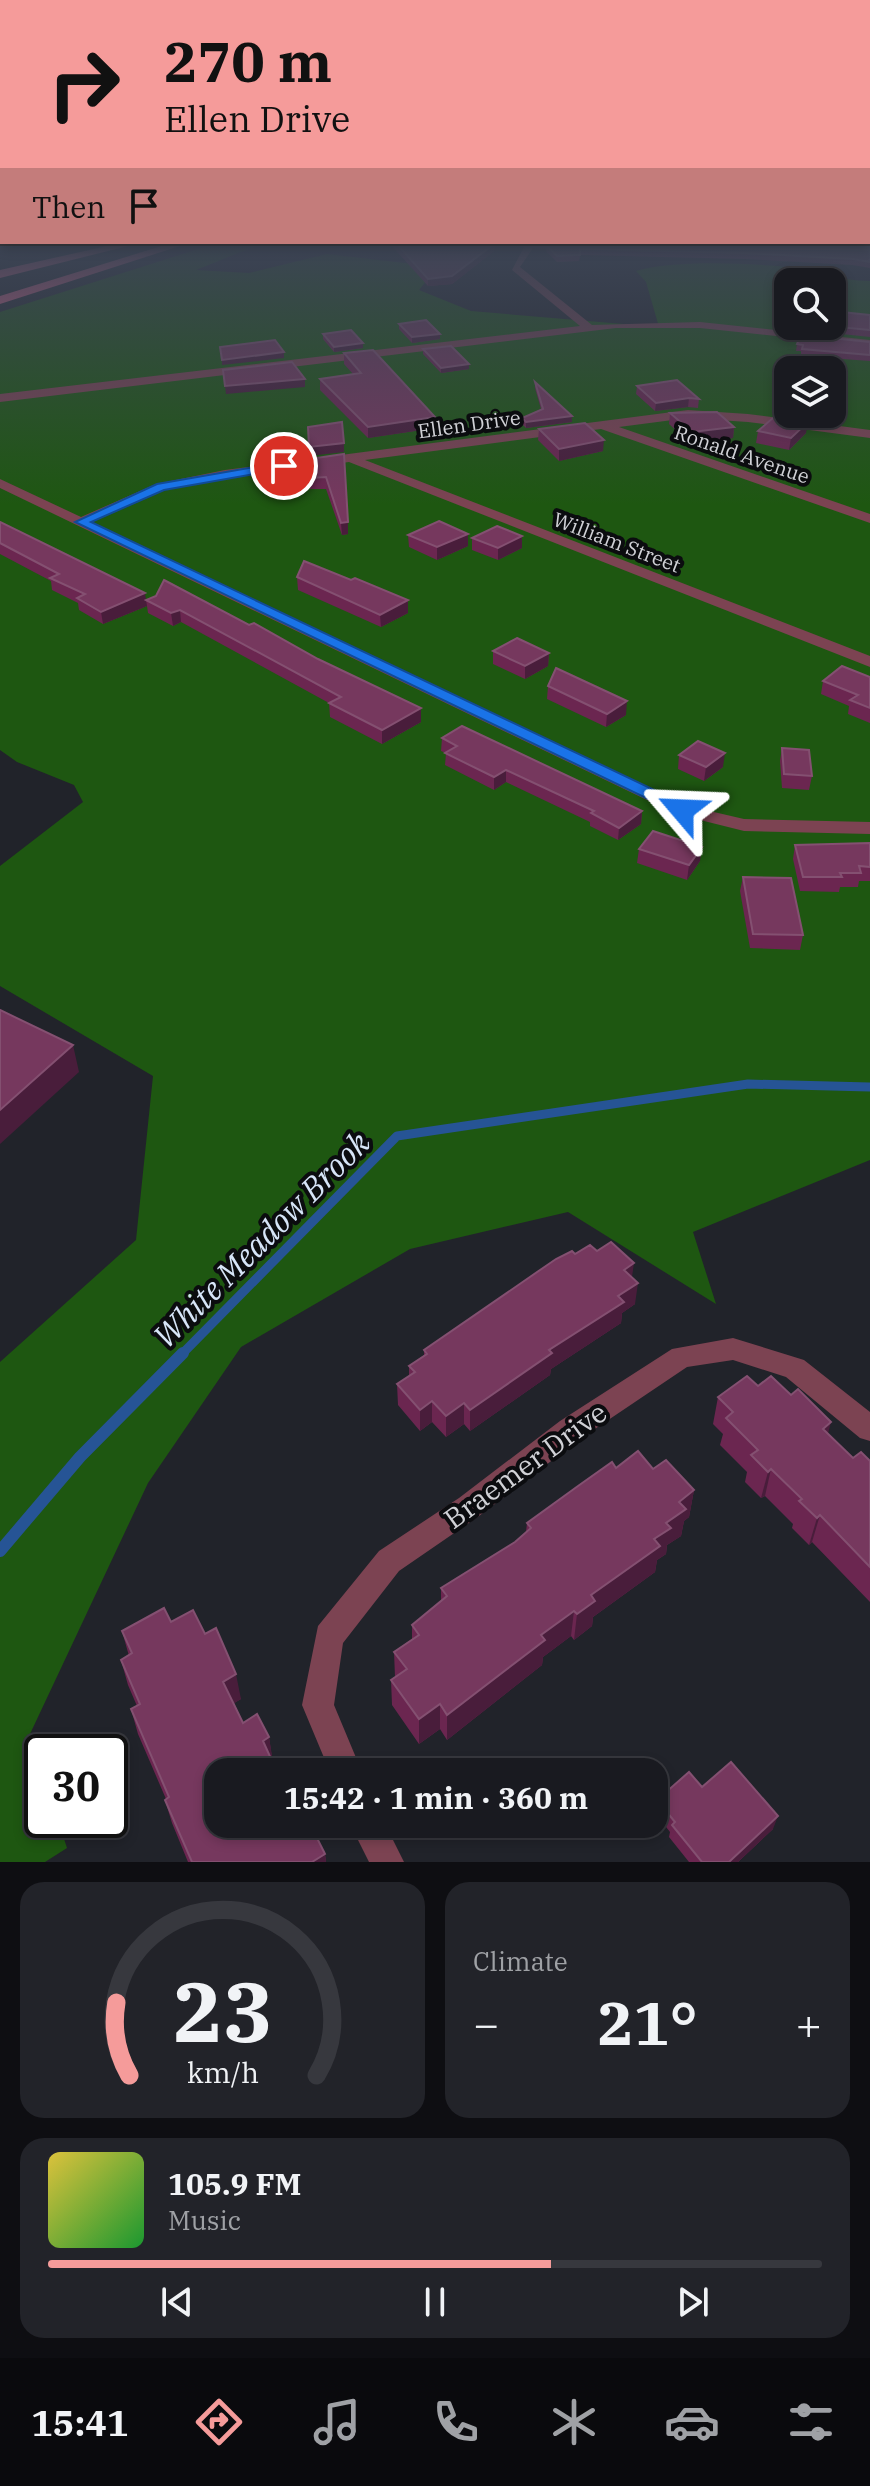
<!DOCTYPE html>
<meta charset="utf-8">
<style>
body{margin:0;font-family:"IBM Plex Serif",serif;background:#222329;color:#f1f3f6;height:100vh;display:flex;flex-direction:column;font-size:30px;white-space:nowrap}
*{box-sizing:border-box;margin:0}
p{font-size:26px;color:#9fa1a5}
.icon{flex:none;width:44px;height:44px;fill:none;stroke:currentColor;stroke-width:2;stroke-linecap:round;stroke-linejoin:round}
.map{position:relative;height:1862px;overflow:hidden}
.sheet{display:flex;flex-direction:column;gap:20px;padding:20px;background:#0e0e12;flex:1}
.sheet>*{flex:none}
.hud{position:absolute;left:0px;top:0px;width:870px;height:244px;box-shadow:0 4px 12px #0003,0 0 0 2px #37383e;background:#f59b9a;color:#111;overflow:hidden}
.buttons{position:absolute;left:774px;top:268px;display:grid;gap:16px}
.buttons a{display:grid;place-items:center;width:72px;height:72px;border-radius:16px;background:#191a20;box-shadow:0 4px 12px #0003,0 0 0 2px #37383e;font-size:40px}
.speed{position:absolute;left:24px;top:1734px;display:flex;gap:16px;font-size:40px;font-weight:700;text-align:center}
.speed>*{display:grid;place-content:center;width:104px;height:104px;border-radius:50%;background:#191a20;box-shadow:0 4px 12px #0003,0 0 0 2px #37383e;line-height:1}
.speed .limit{border:4px solid #111;border-radius:12px;background:#fff;color:#111}
.pin{position:absolute;display:grid;place-items:center;width:68px;height:68px;color:#fff;margin:-34px;border:4px solid #fff;border-radius:50%;box-shadow:0 2px 8px #0007}
.me{position:absolute;width:88px;margin:-44px;rotate:296deg;stroke-linejoin:round;filter:drop-shadow(0 0 6px #0008)}
.turn{display:flex;align-items:center;gap:28px;height:168px;padding:0 32px;font-size:36px}
.turn .icon{width:104px;height:104px;stroke-width:2.5}
.turn b{display:block;font-size:56px;line-height:68px}
.then{display:flex;align-items:center;height:76px;padding:0 32px;background:#0003;gap:16px;font-size:30px}
.big{font-size:60px;font-weight:700;line-height:1.1}
.sheet .tile{flex:1;display:flex;flex-direction:column;justify-content:center;gap:12px;min-width:0;padding:0 28px;border-radius:24px;background:#222329}
.sheet .dial{align-items:center;gap:0}
.dial svg{height:208px;overflow:visible;fill:none;stroke:#37383e;stroke-width:7;stroke-linecap:round;text-anchor:middle}
.dial text{fill:#f1f3f6;stroke:none}
.song{display:flex;align-items:center;gap:24px}
.cover{width:96px;height:96px;border-radius:12px;background:linear-gradient(135deg,hsl(50 70% 55%),hsl(130 70% 35%))}
.played{height:8px;border-radius:4px;background:linear-gradient(90deg,#f59b9a 65%,#37383e 65%)}
.keys{display:flex;justify-content:space-around;direction:ltr}
.heat{display:flex;justify-content:space-between;align-items:center;font-size:44px;direction:ltr}
.sheet .tiles{flex:1;display:grid;gap:20px;grid-template-columns:1fr 1fr}
.tile:last-child{grid-column:span 2}
.trip{position:absolute;left:204px;top:1758px;width:464px;height:80px;border-radius:24px;background:#191a20;box-shadow:0 4px 12px #0003,0 0 0 2px #37383e;font-weight:700;line-height:80px;text-align:center}
.tab-bar{display:flex;height:128px;justify-content:space-around;align-items:center;background:#0a0a0d;color:#9fa1a5}
.tab-bar .icon{width:56px;height:56px}
.tab-bar .on{color:#f59b9a}
.tab-bar b{font-size:36px;color:#f1f3f6}
.map>svg:first-child{display:block}
.forest{fill:#1e5711;fill-rule:evenodd}
.lines{fill:none;stroke-linecap:round;stroke-linejoin:round}
.stream-far1{stroke:#265495;stroke-width:9}
.stream{stroke:#265495;stroke-width:12}
.minor{fill:#7c4352;fill-rule:evenodd}
.highway{fill:#f66892;fill-rule:evenodd}
.wall{fill:#6b2650}
.shaded-wall{fill:#491d3b}
.building{fill:#76385e;stroke:#845071;stroke-width:2}
.route{fill:#1a73e8;stroke:#114b97;stroke-width:2}
.labels{text-anchor:middle;dominant-baseline:central;stroke-width:8;stroke-linejoin:round;paint-order:stroke}
.far-street-label{font-size:20px;fill:#d0d1d6;stroke:#0b0c0f}
.near-street-label{font-size:28px;fill:#d0d1d6;stroke:#0b0c0f}
.near-water-label{font-size:32px;font-style:italic;fill:#d7e5f8;stroke:#0b0c0f}
</style>
<div class="map">
<svg width="870" height="1862" viewBox="0 0 870 1862">
<rect width="100%" height="100%" fill="#21232a"/>
<path class="forest" d="M 214,244 L 261,244 L 196,270 L 249,273 L 327,254 L 413,264 L 443,260 L 419,290 L 471,311 L 659,327 L 646,282 L 636,271 C 672,260 739,263 778,266 C 809,269 838,281 870,281 L 870,1160 L 693,1232 L 716,1304 L 568,1212 L 410,1249 L 241,1347 L 148,1483 L 30,1734 L 42,1771 L 42,1820 L 58,1820 L 67,1848 L 45,1862 L 0,1862 L 0,1362 L 136,1240 L 153,1076 L 0,986 L 0,866 L 83,802 L 74,785 L 17,762 L 0,750 L 0,312 ZM 788,282 L 832,282 L 832,326 L 788,326 ZM 788,370 L 832,370 L 832,414 L 788,414 Z"/>
<g class="lines">
<polyline class="stream-far1" points="181,1355 397,1136 748,1084 870,1087"/>
<polyline class="stream" points="0,1551 80,1457 183,1353"/>
<g class="minor">
<polygon points="506,244 574,245 571,250 533,248 520,267 592,325 700,322 870,340 870,346 700,328 616,328 0,402 0,394 580,326 512,270 524,247"/>
<polygon points="790,244 870,247 870,253 771,249 627,250 622,247 627,244"/>
<polygon points="688,410 748,414 870,430 870,438 748,422 688,418 619,427 870,514 870,523 601,429 365,460 870,656 870,667 349,462 225,478 165,490 92,522 688,806 744,819 870,822 870,834 744,831 676,814 0,488 0,479 81,517 156,484 225,470"/>
<polygon points="733,1338 804,1360 870,1412 870,1441 860,1438 786,1377 733,1360 687,1367 580,1439 479,1516 399,1571 343,1643 334,1705 362,1772 330,1772 302,1705 318,1626 379,1551 459,1498 560,1421 672,1349"/>
<polygon points="350,1824 385,1824 404,1862 369,1862"/>
</g>
<g class="highway">
<polygon points="116,244 136,244 0,278 0,270"/>
<polygon points="168,244 186,244 0,304 0,296"/>
</g>
</g>
<g class="wall">
<polygon points="390,244 495,244 494,251 452,284 428,286"/>
<polygon points="546,245 870,250 870,268 852,265 744,259 580,255 579,261 557,262 546,251"/>
<polygon points="870,315 870,337 804,330 805,326 832,326"/>
<polygon points="399,324 440,339 412,343 399,329"/>
<polygon points="323,334 363,348 334,352 323,339"/>
<polygon points="870,342 870,361 801,356 801,351 796,351 797,344"/>
<polygon points="423,349 469,369 441,373 423,354"/>
<polygon points="344,353 435,428 368,438 320,390 320,379 353,374 344,364"/>
<polygon points="535,382 572,416 572,422 526,428 522,424 522,418 541,409 535,388"/>
<polygon points="637,386 699,399 698,408 688,407 655,411 636,394"/>
<polygon points="788,404 788,414 826,414 819,420 785,416"/>
<polygon points="670,413 734,427 733,438 690,443 669,424"/>
<polygon points="539,429 603,451 559,461 538,440"/>
<polygon points="758,431 806,433 789,450 756,443"/>
<polygon points="344,454 348,534 342,535 326,489 310,489 309,459"/>
<polygon points="0,522 146,600 249,625 318,659 421,708 421,722 382,744 330,717 329,703 181,622 173,626 148,613 147,606 103,624 79,610 78,603 52,590 51,581 0,554"/>
<polygon points="408,535 468,546 437,560 409,547"/>
<polygon points="472,538 522,548 498,560 472,550"/>
<polygon points="297,577 408,613 381,627 298,590"/>
<polygon points="493,651 549,653 548,666 525,679 493,664"/>
<polygon points="870,677 870,723 848,714 849,706 821,694 823,681"/>
<polygon points="548,686 626,715 606,727 547,699"/>
<polygon points="442,738 642,811 641,824 618,840 590,826 590,822 506,782 494,790 445,765 446,753 441,751"/>
<polygon points="782,748 812,776 809,790 782,788 780,761"/>
<polygon points="679,755 723,767 704,781 678,769"/>
<polygon points="870,843 870,881 859,881 858,887 840,887 839,892 800,891 793,859 795,845"/>
<polygon points="639,849 700,861 687,880 637,863"/>
<polygon points="743,877 803,935 800,950 750,948 740,891"/>
<polygon points="597,1251 632,1277 635,1304 622,1313 621,1323 551,1369 550,1375 470,1431 464,1424 446,1437 432,1422 420,1431 398,1405 397,1384 409,1376 409,1366 424,1355 424,1350 575,1254"/>
<polygon points="758,1386 828,1434 853,1458 870,1461 870,1602 812,1542 809,1545 792,1528 793,1524 765,1496 761,1498 745,1482 747,1472 720,1445 723,1434 713,1424 718,1397"/>
<polygon points="616,1468 653,1469 694,1490 689,1517 684,1521 681,1536 667,1545 666,1554 657,1560 655,1572 593,1617 592,1626 574,1640 571,1636 543,1657 542,1665 447,1740 440,1729 419,1744 392,1705 391,1680 395,1677 394,1652 412,1639 412,1625 441,1601 441,1588 515,1542 526,1532 527,1523"/>
<polygon points="171,1622 205,1634 241,1699 234,1703 243,1723 269,1737 274,1772 218,1772 305,1833 325,1854 326,1862 188,1862 172,1823 165,1800 166,1799 138,1734 131,1709 137,1706 128,1685 121,1660 129,1656 122,1631"/>
<polygon points="702,1787 773,1829 738,1862 689,1862 669,1837 670,1832 655,1813 657,1800"/>
</g>
<g class="shaded-wall">
<polygon points="495,244 494,251 452,284 428,286 428,279"/>
<polygon points="440,334 440,339 412,343 412,337"/>
<polygon points="363,343 363,348 334,352 334,347"/>
<polygon points="284,352 284,358 222,365 222,360"/>
<polygon points="469,364 469,369 441,373 441,368"/>
<polygon points="305,379 305,387 226,394 225,386"/>
<polygon points="841,390 839,401 832,408 832,399"/>
<polygon points="689,398 688,407 655,411 656,403"/>
<polygon points="572,416 572,422 526,428 526,422"/>
<polygon points="435,417 435,428 368,438 368,427"/>
<polygon points="808,422 806,433 789,450 791,438"/>
<polygon points="734,427 733,438 690,443 692,432"/>
<polygon points="604,440 603,451 559,461 559,449"/>
<polygon points="344,443 344,452 309,456 309,447"/>
<polygon points="348,522 348,534 342,535 341,523"/>
<polygon points="468,534 468,546 437,560 437,547"/>
<polygon points="522,536 522,548 498,560 498,548"/>
<polygon points="145,593 147,606 103,624 101,612"/>
<polygon points="408,600 408,613 381,627 380,615"/>
<polygon points="180,610 181,622 173,626 171,613"/>
<polygon points="549,653 548,666 525,679 525,666"/>
<polygon points="627,701 626,715 606,727 607,714"/>
<polygon points="421,708 421,722 382,744 382,730"/>
<polygon points="725,753 723,767 704,781 706,767"/>
<polygon points="506,770 506,782 494,790 494,777"/>
<polygon points="642,811 641,824 618,840 619,828"/>
<polygon points="702,847 700,861 687,880 689,865"/>
<polygon points="73,1045 79,1072 0,1144 0,1110"/>
<polygon points="634,1263 631,1284 624,1270"/>
<polygon points="638,1283 635,1304 622,1313 621,1323 551,1369 550,1375 470,1431 470,1410 618,1296"/>
<polygon points="432,1401 432,1422 420,1431 420,1410"/>
<polygon points="464,1403 464,1424 446,1437 446,1416"/>
<polygon points="831,1422 824,1449 823,1429"/>
<polygon points="771,1469 765,1496 761,1498 768,1472"/>
<polygon points="694,1490 689,1517 684,1521 681,1536 667,1545 666,1554 657,1560 655,1572 593,1617 592,1626 574,1640 577,1614 591,1595 654,1539 666,1523 679,1502"/>
<polygon points="820,1515 812,1542 809,1545 817,1518"/>
<polygon points="574,1611 571,1636 543,1657 542,1665 447,1740 447,1715 541,1635"/>
<polygon points="236,1674 241,1699 228,1707 223,1682"/>
<polygon points="440,1704 440,1729 419,1744 419,1719"/>
<polygon points="269,1737 273,1762 263,1741"/>
<polygon points="273,1763 274,1772 260,1772 260,1771"/>
<polygon points="778,1816 773,1829 738,1862 729,1862"/>
<polygon points="325,1854 326,1862 312,1862"/>
</g>
<g class="building">
<polygon points="397,244 494,244 452,276 428,279"/>
<polygon points="546,245 870,250 870,262 853,259 745,253 580,249 580,255 557,256"/>
<polygon points="832,311 870,315 870,330 828,326 832,326"/>
<polygon points="426,320 440,334 412,337 399,324"/>
<polygon points="351,330 363,343 334,347 323,334"/>
<polygon points="801,335 870,342 870,355 802,349 803,345 797,344"/>
<polygon points="275,340 284,352 222,360 220,347"/>
<polygon points="451,346 469,364 441,368 423,349"/>
<polygon points="373,350 435,417 368,427 320,379 361,373 344,353"/>
<polygon points="292,362 305,379 225,386 223,370"/>
<polygon points="677,380 699,399 689,398 656,403 637,386"/>
<polygon points="535,382 572,416 526,422 522,418 543,409"/>
<polygon points="832,389 841,390 832,399"/>
<polygon points="717,412 734,427 692,432 670,413"/>
<polygon points="774,417 808,422 791,438 758,431"/>
<polygon points="342,422 344,443 309,447 308,427"/>
<polygon points="585,423 604,440 559,449 539,429"/>
<polygon points="344,454 348,522 341,523 326,477 309,478 309,459"/>
<polygon points="439,521 468,534 437,547 408,535"/>
<polygon points="0,522 145,593 101,612 77,598 85,594 50,578 59,574 0,543"/>
<polygon points="497,526 522,536 498,548 472,538"/>
<polygon points="304,561 351,580 355,578 408,600 380,615 297,577"/>
<polygon points="164,580 249,625 254,623 318,659 421,708 382,730 329,703 341,697 180,610 171,613 146,600 156,596"/>
<polygon points="517,638 549,653 525,666 493,651"/>
<polygon points="842,666 870,677 870,708 850,700 858,695 823,681"/>
<polygon points="556,668 627,701 607,714 548,686"/>
<polygon points="462,726 642,811 619,828 591,813 594,811 506,770 494,777 445,753 457,746 442,738"/>
<polygon points="698,741 725,753 706,767 679,755"/>
<polygon points="782,748 809,750 812,776 784,774"/>
<polygon points="653,831 702,847 689,865 639,849"/>
<polygon points="870,843 870,867 859,866 861,873 840,873 842,877 803,877 795,845"/>
<polygon points="743,877 791,878 803,935 753,934"/>
<polygon points="0,1010 73,1045 0,1110"/>
<polygon points="611,1242 634,1263 624,1270 638,1283 618,1296 624,1302 549,1350 552,1353 470,1410 464,1403 446,1416 432,1401 420,1410 397,1384 415,1372 409,1366 427,1354 424,1350 556,1259 572,1251 575,1254 590,1245 597,1251"/>
<polygon points="747,1376 758,1386 771,1376 791,1395 798,1389 831,1422 823,1429 853,1458 861,1452 870,1461 870,1567 820,1515 817,1518 799,1501 802,1499 771,1469 768,1472 751,1455 758,1450 726,1418 733,1412 718,1397"/>
<polygon points="638,1451 653,1469 666,1460 694,1490 679,1502 686,1509 666,1523 671,1528 654,1539 660,1546 591,1595 595,1601 577,1614 574,1611 541,1635 545,1640 447,1715 440,1704 419,1719 391,1680 407,1669 394,1652 419,1635 412,1625 447,1596 441,1588 515,1542 531,1528 527,1523 578,1486 612,1462 616,1468"/>
<polygon points="164,1608 171,1622 193,1610 205,1634 216,1628 236,1674 223,1682 243,1723 257,1714 269,1737 263,1741 273,1763 260,1771 261,1772 218,1772 218,1824 300,1824 305,1833 312,1828 325,1854 312,1862 192,1862 165,1800 169,1797 131,1709 140,1704 121,1660 132,1653 122,1631"/>
<polygon points="731,1762 778,1816 729,1862 702,1862 672,1825 675,1822 657,1800 689,1772 702,1787"/>
</g>
<linearGradient id="sky" x2="0" y2="1"><stop stop-color="#121317"/><stop offset="0.48" stop-color="#3d4555"/><stop offset="1" stop-color="#3d4555" stop-opacity="0"/></linearGradient>
<rect width="870" height="505" fill="url(#sky)"/>
<polygon class="route" points="284,462 290,466 288,468 164,490 91,522 688,806 691,810 688,813 677,813 75,522 157,484"/>
<g class="labels">
<g class="far-street-label">
<text transform="translate(469 424) rotate(-8)">Ellen Drive</text>
<text transform="translate(742 454) rotate(19)">Ronald Avenue</text>
<text transform="translate(617 542) rotate(21)">William Street</text>
</g>
<g class="near-street-label">
<text transform="translate(525 1465) rotate(-36)">Braemer Drive</text>
</g>
<g class="near-water-label">
<text transform="translate(261 1239) rotate(-45)">White Meadow Brook</text>
</g>
</g>
</svg>
<div class="buttons">
<a><svg class="icon" aria-label="search" viewBox="0 0 24 24"><circle cx="10" cy="10" r="6"/><path d="M15 15l6 6"/></svg></a>
<a><svg class="icon" aria-label="layers" viewBox="0 0 24 24"><path d="M12 4l9 5-9 5-9-5zM3 14l9 5 9-5"/></svg></a>
</div>
<div class="speed"><div class="limit">30</div></div>
<div class="pin" style="left:284px;top:466px;background:#d93025"><svg class="icon" aria-label="arrive" viewBox="0 0 24 24"><path d="M6 21V4h12l-3 4 3 4H6"/></svg></div>
<svg class="me" style="left:682px;top:810px" viewBox="-20 -20 40 40"><path d="M0-17L14 15 0 8-14 15z" fill="#1a73e8" stroke="#fff" stroke-width="4"/></svg>
<div class="trip">15:42 · 1 min · 360 m</div>
<div class="hud">
<div class="turn"><svg class="icon" aria-label="right" viewBox="0 0 24 24"><path d="M7 20v-9h11M14 6l5 5-5 5"/></svg><div><b>270 m</b>Ellen Drive</div></div>
<div class="then">Then<svg class="icon" aria-label="arrive" viewBox="0 0 24 24"><path d="M6 21V4h12l-3 4 3 4H6"/></svg></div>
</div>
</div>
<section class="sheet">
<div class="tiles">
<div class="tile dial"><svg viewBox="0 0 100 80">
<path d="M14 69A42 42 0 1 1 86 69"/>
<path d="M14 69A42 42 0 0 1 9 41" stroke="#f59b9a"/>
<text x="50" y="56" font-size="32" font-weight="700">23</text>
<text x="50" y="72" font-size="11">km/h</text>
</svg></div>
<div class="tile"><p>Climate</p>
<div class="heat"><a>−</a><b class="big">21°</b><a>+</a></div>
</div>
<div class="tile">
<div class="song"><i class="cover"></i><div><b>105.9 FM</b><p>Music</p></div></div>
<div class="played"></div>
<div class="keys"><svg class="icon" aria-label="previous" viewBox="0 0 24 24"><path d="M18 5L8 12l10 7zM5 5v14"/></svg><svg class="icon" aria-label="pause" viewBox="0 0 24 24"><path d="M8 5v14M16 5v14"/></svg><svg class="icon" aria-label="next" viewBox="0 0 24 24"><path d="M6 5l10 7-10 7zM19 5v14"/></svg></div>
</div>
</div>
</section>
<nav class="tab-bar">
<b>15:41</b>
<svg class="icon on" aria-label="directions" viewBox="0 0 24 24"><path d="M12 3l9 9-9 9-9-9zM9 14v-3h6M13 9l2 2-2 2"/></svg>
<svg class="icon" aria-label="music" viewBox="0 0 24 24"><path d="M9 18V5l10-2v13"/><circle cx="6" cy="18" r="3"/><circle cx="16" cy="16" r="3"/></svg>
<svg class="icon" aria-label="phone" viewBox="0 0 24 24"><path d="M5 4h4l2 5-3 2q2 4 5 5l2-3 5 2v4C11 20 4 13 5 4z"/></svg>
<svg class="icon" aria-label="climate" viewBox="0 0 24 24"><path d="M12 3v18M4 7l16 10M4 17L20 7"/></svg>
<svg class="icon" aria-label="car" viewBox="0 0 24 24"><path d="M5 17H2v-5l4-1 3-4h7l3 4 3 1v5h-3M9 17h6M6 11h13"/><circle cx="7" cy="17" r="2"/><circle cx="17" cy="17" r="2"/></svg>
<svg class="icon" aria-label="filters" viewBox="0 0 24 24"><path d="M4 7h16M4 17h16"/><circle cx="9" cy="7" r="2"/><circle cx="15" cy="17" r="2"/></svg>
</nav>
